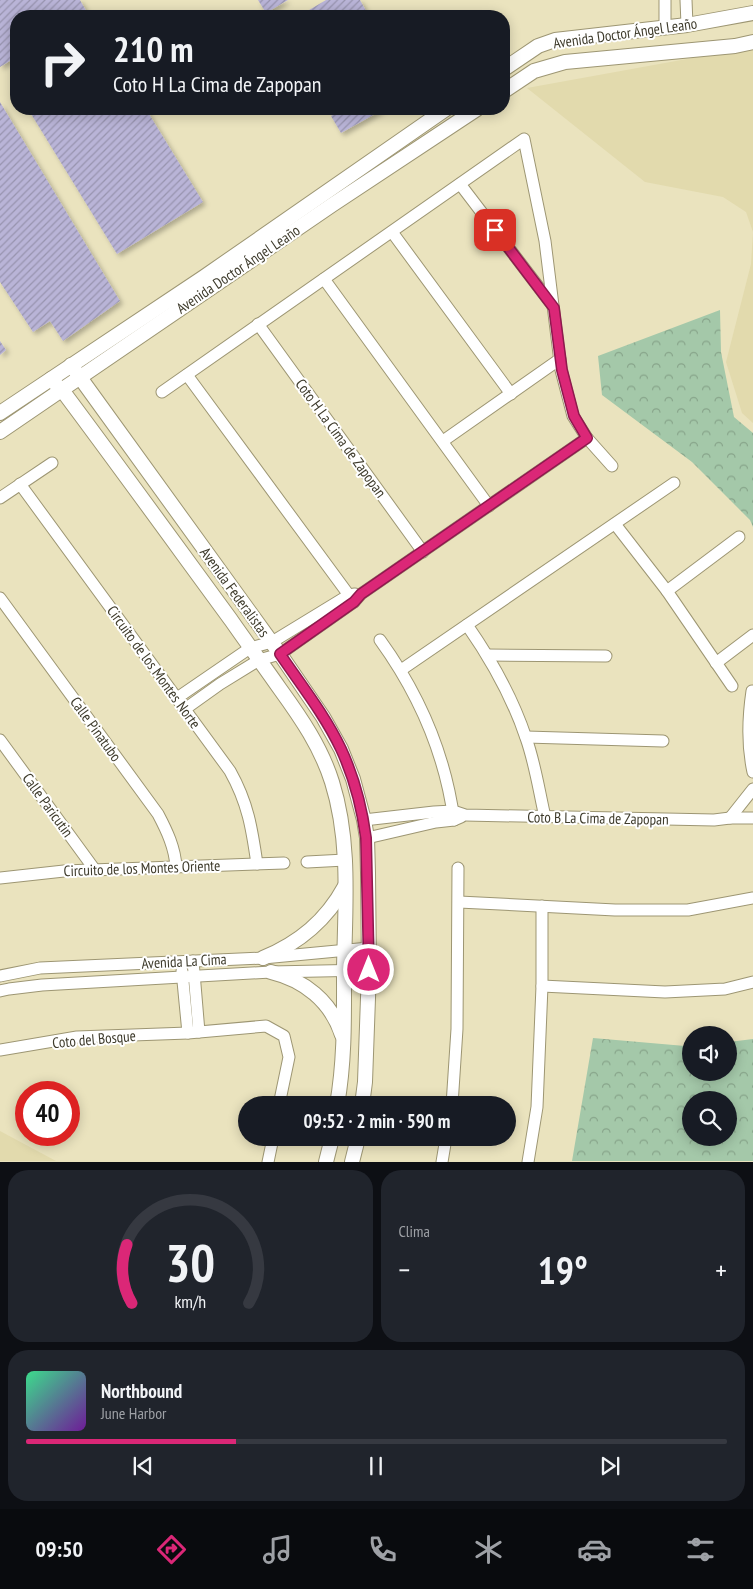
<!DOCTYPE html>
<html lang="es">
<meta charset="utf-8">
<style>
body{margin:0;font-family:"PT Sans Narrow",sans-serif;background:#20242c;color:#f1f3f6;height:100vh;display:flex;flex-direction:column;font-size:19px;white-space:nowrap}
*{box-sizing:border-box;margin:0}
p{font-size:16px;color:#9ea1a6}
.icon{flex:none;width:28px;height:28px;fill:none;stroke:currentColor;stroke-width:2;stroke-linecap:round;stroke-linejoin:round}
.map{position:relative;height:1162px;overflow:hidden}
.details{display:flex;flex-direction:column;gap:8px;padding:8px;background:#0d0f14;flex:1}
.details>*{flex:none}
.hud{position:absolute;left:10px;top:10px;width:500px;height:105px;border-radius:20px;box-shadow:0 2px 12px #0003;background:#171b24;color:#f1f3f6;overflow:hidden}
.fabs{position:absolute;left:682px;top:1026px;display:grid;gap:10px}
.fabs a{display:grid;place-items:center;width:55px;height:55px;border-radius:50%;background:#171b24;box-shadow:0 2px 12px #0003;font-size:25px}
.speed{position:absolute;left:15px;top:1081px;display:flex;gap:10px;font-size:25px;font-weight:700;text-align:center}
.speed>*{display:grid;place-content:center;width:65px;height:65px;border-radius:50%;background:#171b24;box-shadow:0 2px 12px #0003;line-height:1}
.speed .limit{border:8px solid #d22;background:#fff;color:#111}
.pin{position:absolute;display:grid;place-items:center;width:42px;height:42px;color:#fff;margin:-21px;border-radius:10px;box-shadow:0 2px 8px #0006}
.me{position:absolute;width:55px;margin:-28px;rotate:0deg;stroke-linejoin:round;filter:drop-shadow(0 0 4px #0008)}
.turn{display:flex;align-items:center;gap:18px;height:105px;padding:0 20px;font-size:22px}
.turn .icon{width:65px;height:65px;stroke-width:2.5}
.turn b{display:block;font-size:35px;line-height:42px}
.big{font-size:38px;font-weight:800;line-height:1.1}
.details .card{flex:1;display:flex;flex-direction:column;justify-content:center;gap:8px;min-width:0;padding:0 18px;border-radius:20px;background:#20242c}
.details .dial{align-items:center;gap:0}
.dial svg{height:130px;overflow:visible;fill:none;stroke:#363941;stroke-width:7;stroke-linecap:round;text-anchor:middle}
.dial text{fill:#f1f3f6;stroke:none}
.song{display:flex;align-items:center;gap:15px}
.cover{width:60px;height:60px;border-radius:8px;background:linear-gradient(135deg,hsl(150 70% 55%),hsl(280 70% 35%))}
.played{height:5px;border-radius:2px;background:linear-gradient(90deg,#db2777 30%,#363941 30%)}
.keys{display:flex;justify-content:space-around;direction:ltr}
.heat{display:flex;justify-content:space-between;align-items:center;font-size:28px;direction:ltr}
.details .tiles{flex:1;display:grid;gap:8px;grid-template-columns:1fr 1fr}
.card:last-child{grid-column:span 2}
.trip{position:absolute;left:238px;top:1096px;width:278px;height:50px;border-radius:25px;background:#171b24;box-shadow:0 2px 12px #0003;font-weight:800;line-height:50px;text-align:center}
.dock{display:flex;height:80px;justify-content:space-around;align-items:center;background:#090b0e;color:#9ea1a6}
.dock .icon{width:35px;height:35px}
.dock .on{color:#db2777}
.dock b{font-size:22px;color:#f1f3f6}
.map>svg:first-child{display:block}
.built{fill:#e2daad}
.forest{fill:url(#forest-crowns);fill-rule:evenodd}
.building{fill:url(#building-hatch);filter:url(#shadow)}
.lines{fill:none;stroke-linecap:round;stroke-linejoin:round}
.minor-casing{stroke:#9d9673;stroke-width:13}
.tertiary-casing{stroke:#9d9673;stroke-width:16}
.minor{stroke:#fff;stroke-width:11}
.tertiary{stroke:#fff;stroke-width:14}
.route-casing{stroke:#8e194d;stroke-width:12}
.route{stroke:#db2777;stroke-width:9}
.labels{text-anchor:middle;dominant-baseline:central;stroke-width:4;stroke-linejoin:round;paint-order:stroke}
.street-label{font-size:15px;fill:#3e3b2c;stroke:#fff}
</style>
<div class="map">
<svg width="753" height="1162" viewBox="0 0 753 1162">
<defs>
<pattern id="forest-crowns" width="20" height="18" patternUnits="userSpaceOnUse" patternTransform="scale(1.25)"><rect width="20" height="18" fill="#a4c8a9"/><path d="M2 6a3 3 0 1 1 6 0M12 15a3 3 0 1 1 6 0" fill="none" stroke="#87a48a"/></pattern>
<pattern id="building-hatch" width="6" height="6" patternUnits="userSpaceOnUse" patternTransform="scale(1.25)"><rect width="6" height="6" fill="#b9b4d7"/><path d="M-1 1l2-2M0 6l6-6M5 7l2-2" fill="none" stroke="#9894af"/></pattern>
<filter id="shadow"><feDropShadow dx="3" dy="3" stdDeviation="2.5" flood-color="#0004"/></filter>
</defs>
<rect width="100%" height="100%" fill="#eae3be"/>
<g class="built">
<polygon points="753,47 753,423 742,413 726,362 751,264 753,232 746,212 723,197 645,182 527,88"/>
<polygon points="0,1131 56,1161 0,1161"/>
</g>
<g class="forest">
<polygon points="720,310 721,352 734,417 753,433 753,527 750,520 692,462 602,395 598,356"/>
<path d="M 593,1038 L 685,1046 L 691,1046 L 691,1072 L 729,1072 L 729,1042 L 753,1039 L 753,1161 L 572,1161 ZM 691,1100 L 729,1100 L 729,1138 L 691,1138 Z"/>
</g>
<g class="building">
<polygon points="0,0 80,0 88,14 84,16 16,16 16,57 0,67"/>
<polygon points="258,0 288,0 266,13"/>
<polygon points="326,0 360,0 369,16 299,16"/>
<polygon points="0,102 120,301 63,341 50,321 33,332 0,282"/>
<polygon points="28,109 146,109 203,202 117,254"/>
<polygon points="344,109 384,109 341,133 331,116"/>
<polygon points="0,341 6,350 0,355"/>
</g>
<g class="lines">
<g class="minor-casing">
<g id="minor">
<polyline points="686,0 687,25"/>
<polyline points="665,27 665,0"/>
<polyline points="460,184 553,306"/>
<polyline points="392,232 511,394"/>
<polyline points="324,279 489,506"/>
<polyline points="258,324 423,552"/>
<polyline points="187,375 354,602"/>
<polyline points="162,392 524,139 545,241 561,370 573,416 587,438 612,466"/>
<polyline points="443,441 560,359"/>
<path d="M 20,484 L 230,771 C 248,803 252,829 257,864"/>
<polyline points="0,498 52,463"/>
<polyline points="615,524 667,591 732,686"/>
<polyline points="667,591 739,537"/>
<path d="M 0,598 L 158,814 C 167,831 175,848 176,867"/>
<path d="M 467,625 C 490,658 513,699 526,738 C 535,763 539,791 545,817"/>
<path d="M 380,640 C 419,694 445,753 454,820"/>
<polyline points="487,655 606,656"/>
<polyline points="716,663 753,635"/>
<polyline points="401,670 674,483"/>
<path d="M 752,691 C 748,718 747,745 753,772"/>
<polyline points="177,698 250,648 272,642 349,595 355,594"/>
<polyline points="185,709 220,684 259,660 280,654 354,602 361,594 587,438"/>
<polyline points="526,737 663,741"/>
<polyline points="0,740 95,870"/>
<polyline points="730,818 753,789"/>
<polyline points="364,820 434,812 453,811 465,815 714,820 730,818 753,818"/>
<polyline points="367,838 436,822 454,820 461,817"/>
<polyline points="307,862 345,860"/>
<polyline points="0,878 64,871 284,863"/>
<polyline points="459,902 615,910 688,910 753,898"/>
<polyline points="193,961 199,1032"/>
<polyline points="182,971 188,1033"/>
<polyline points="0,976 40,968 263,958 369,948"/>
<polyline points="542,986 665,992 725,989 753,982"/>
<polyline points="0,991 9,989 42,985 271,972 369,970"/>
<polyline points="0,1050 77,1037 188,1033 266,1026 284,1036 289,1057 279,1105"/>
<polyline points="452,1105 457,1029 458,868"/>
<polyline points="268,1162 273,1138"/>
<polyline points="442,1162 446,1138"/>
<polyline points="528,1162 537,1107 542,986 542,906"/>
</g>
</g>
<g class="tertiary-casing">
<g id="tertiary">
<polyline points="504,69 538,46 555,40 687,25 753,13"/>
<polyline points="504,91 534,71 565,62 735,46 753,42"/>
<polyline points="71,365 280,654 323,717 341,749 353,779 364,820 367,838 368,873 369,970 365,1082 362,1105"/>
<path d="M 51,379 L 65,394 C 121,469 176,545 231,620 C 247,643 264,666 280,689 C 301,718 321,747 332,782 C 351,842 345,907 344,969 C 344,1015 345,1060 337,1105"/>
<polyline points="0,413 204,277 446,109"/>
<polyline points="0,432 332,205 477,109"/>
<path d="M 263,958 C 299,943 326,921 345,886"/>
<path d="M 271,972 C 304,980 331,1001 342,1035"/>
<polyline points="326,1162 332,1138"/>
<polyline points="352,1162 358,1138"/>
</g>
</g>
<use href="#minor" class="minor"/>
<use href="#tertiary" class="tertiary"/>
</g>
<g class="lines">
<g class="route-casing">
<path id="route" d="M 369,970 L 366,838 C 362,808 354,777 341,749 C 325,715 301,685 280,654 L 354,602 L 361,594 L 587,438 L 574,416 L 562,370 L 554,308 L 495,230"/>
</g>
<use href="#route" class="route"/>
</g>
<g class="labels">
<g class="street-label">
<text transform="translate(625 33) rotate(-8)">Avenida Doctor Ángel Leaño</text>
<text transform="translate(238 269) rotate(-34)">Avenida Doctor Ángel Leaño</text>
<text transform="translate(341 438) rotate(54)">Coto H La Cima de Zapopan</text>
<text transform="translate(235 592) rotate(54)">Avenida Federalistas</text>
<text transform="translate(154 667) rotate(54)">Circuito de los Montes Norte</text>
<text transform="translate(96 729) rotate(54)">Calle Pinatubo</text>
<text transform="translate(48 805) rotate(54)">Calle Paricutin</text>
<text transform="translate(598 818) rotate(1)">Coto B La Cima de Zapopan</text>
<text transform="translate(142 868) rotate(-2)">Circuito de los Montes Oriente</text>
<text transform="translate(184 961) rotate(-3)">Avenida La Cima</text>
<text transform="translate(94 1039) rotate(-5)">Coto del Bosque</text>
</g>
</g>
</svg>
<div class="fabs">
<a><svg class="icon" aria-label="sound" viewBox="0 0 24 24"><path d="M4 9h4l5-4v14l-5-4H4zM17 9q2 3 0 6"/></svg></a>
<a><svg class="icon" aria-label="search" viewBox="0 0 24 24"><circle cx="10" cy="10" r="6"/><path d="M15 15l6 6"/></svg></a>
</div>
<div class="speed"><div class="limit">40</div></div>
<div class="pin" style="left:495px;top:230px;background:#d93025"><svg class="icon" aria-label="arrive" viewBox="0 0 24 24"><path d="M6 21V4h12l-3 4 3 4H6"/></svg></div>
<svg class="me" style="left:369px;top:970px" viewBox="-20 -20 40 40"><circle r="17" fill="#db2777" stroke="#fff" stroke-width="3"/><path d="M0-11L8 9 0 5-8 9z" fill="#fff"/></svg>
<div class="trip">09:52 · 2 min · 590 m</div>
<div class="hud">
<div class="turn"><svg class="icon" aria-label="right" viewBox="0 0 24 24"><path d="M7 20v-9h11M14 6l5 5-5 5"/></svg><div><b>210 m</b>Coto H La Cima de Zapopan</div></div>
</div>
</div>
<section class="details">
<div class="tiles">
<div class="card dial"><svg viewBox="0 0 100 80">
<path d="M14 69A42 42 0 1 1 86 69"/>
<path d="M14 69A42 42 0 0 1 11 33" stroke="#db2777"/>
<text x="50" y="56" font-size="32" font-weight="700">30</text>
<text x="50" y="72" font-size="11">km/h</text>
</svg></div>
<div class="card"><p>Clima</p>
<div class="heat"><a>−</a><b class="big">19°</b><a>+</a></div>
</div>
<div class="card">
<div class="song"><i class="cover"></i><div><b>Northbound</b><p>June Harbor</p></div></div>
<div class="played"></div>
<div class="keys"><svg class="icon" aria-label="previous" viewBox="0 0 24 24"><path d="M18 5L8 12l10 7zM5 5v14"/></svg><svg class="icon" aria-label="pause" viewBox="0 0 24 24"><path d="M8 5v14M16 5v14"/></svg><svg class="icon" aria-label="next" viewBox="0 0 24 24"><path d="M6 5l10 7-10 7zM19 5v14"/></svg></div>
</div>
</div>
</section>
<nav class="dock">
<b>09:50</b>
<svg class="icon on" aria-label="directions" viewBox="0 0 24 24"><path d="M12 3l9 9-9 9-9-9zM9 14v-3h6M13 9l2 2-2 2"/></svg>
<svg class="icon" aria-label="music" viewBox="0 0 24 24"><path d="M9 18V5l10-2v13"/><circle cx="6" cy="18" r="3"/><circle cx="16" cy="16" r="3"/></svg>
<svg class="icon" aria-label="phone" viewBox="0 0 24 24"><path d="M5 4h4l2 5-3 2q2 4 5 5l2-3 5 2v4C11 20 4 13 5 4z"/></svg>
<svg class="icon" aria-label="climate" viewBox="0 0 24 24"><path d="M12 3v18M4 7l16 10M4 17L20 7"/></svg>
<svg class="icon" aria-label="car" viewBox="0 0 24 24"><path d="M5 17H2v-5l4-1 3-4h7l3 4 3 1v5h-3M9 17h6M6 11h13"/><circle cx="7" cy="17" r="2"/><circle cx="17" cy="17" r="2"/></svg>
<svg class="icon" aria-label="filters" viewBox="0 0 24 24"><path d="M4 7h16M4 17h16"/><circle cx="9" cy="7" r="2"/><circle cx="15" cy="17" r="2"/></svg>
</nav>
